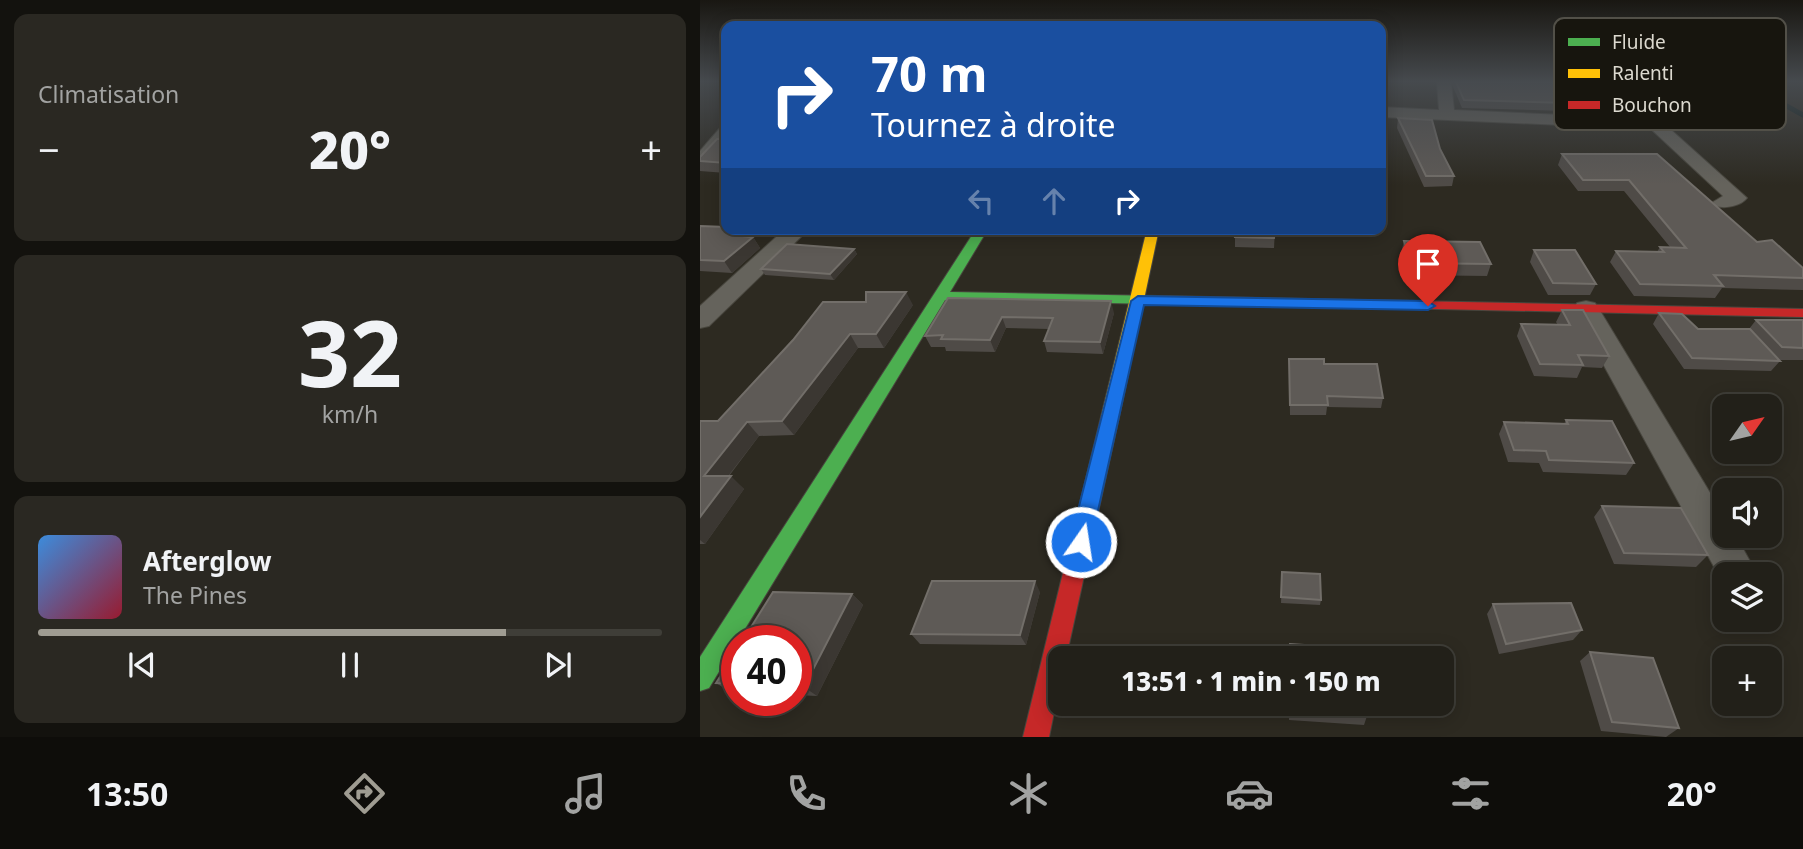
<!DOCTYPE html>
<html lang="fr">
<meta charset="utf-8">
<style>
body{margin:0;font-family:"Noto Sans",sans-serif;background:#2a2822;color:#f1f3f6;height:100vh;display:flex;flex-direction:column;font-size:26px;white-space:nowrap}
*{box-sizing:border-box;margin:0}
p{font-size:23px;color:#a2a3a2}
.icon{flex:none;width:38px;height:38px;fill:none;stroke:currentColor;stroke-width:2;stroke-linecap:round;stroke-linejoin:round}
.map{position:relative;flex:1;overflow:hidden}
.sheet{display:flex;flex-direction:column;gap:14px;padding:14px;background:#13120e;width:700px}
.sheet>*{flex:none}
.top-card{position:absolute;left:21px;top:21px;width:665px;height:214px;border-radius:14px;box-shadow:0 4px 18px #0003,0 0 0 2px #3f3e38;background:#1a4fa0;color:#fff;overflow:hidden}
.needle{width:46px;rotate:56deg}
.tools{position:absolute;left:1012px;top:394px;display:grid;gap:14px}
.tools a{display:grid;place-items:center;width:70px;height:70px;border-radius:14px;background:#222019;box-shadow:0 4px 18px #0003,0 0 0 2px #3f3e38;font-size:35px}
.speed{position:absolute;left:21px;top:625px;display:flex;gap:14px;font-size:35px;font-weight:700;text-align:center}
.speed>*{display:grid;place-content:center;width:91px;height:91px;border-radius:50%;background:#222019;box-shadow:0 4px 18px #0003,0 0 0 2px #3f3e38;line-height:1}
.speed .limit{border:10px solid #d22;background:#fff;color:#111}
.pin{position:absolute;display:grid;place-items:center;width:60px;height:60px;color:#fff;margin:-72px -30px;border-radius:50% 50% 50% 0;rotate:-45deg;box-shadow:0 0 7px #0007}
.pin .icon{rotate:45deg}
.me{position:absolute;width:77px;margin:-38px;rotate:13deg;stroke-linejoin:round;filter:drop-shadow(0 0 5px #0008)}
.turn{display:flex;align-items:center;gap:24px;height:147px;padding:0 35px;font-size:32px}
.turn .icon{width:91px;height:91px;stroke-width:2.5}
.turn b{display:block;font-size:49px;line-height:60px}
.lanes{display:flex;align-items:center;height:66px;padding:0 35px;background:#0003;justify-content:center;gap:35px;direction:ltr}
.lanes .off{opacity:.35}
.big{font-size:52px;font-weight:800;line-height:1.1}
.sheet .widget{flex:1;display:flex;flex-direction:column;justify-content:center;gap:10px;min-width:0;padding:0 24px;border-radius:14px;background:#2a2822}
.sheet .dial{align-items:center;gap:0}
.dial b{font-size:91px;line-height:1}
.song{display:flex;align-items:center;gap:21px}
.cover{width:84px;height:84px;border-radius:10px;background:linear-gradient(135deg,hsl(210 70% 55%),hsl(350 70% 35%))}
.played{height:7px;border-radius:4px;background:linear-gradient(90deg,#9f9c92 75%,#3f3e38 75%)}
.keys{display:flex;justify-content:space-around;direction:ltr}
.heat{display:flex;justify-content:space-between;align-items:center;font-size:38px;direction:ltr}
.trip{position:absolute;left:348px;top:646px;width:406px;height:70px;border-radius:14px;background:#222019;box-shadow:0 4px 18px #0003,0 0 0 2px #3f3e38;font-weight:800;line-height:70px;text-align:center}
.menu{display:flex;height:112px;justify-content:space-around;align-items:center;background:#0e0d0a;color:#a2a3a2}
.menu .icon{width:49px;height:49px}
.menu .selected{color:#9f9c92}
.menu b{font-size:32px;color:#f1f3f6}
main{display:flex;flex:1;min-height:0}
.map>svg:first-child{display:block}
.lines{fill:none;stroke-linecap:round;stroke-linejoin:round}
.stream{stroke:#0b1d1d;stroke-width:5}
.street-casing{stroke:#48463e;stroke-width:2}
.fast-casing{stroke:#48463e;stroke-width:2}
.slow-casing{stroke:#48463e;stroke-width:2}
.jam-casing{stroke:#48463e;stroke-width:2}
.street{fill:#65635c;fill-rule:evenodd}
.fast{fill:#4caf50;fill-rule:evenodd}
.slow{fill:#ffc107;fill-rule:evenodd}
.jam{fill:#c62828;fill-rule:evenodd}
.wall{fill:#4f4b47}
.shaded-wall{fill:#3b3732}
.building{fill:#5e5a56;stroke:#726e69;stroke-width:2}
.route{fill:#1a73e8;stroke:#114b97;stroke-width:2}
.key{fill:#17150e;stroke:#525048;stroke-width:2}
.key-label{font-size:19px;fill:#dcd9cf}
</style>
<main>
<section class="sheet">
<div class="widget"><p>Climatisation</p>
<div class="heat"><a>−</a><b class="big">20°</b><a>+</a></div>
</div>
<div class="widget dial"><b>32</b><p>km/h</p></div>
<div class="widget">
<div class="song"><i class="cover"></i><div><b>Afterglow</b><p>The Pines</p></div></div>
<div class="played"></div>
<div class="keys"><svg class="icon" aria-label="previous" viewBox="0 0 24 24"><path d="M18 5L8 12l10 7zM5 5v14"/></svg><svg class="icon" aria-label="pause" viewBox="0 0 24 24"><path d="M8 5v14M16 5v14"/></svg><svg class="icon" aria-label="next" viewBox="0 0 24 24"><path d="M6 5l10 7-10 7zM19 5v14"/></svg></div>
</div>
</section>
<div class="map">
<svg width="1103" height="737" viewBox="0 0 1103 737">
<rect width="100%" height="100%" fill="#2d2a21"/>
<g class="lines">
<polyline class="stream" points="1044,82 1103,115"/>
<g class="street-casing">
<g id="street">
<path d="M 737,82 L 751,82 L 754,110 L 955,119 L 1008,118 L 981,82 L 995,82 L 1024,117 L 1023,123 L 1015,128 L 970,129 L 1047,198 C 1041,206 1025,209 1016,206 L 1013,202 L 1023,196 L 951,129 L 681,117 L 681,107 L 739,110 Z"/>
<polygon points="26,127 26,142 6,166 0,167 0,151 20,128"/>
<polygon points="85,229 109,229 9,326 0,328 0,306"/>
<polygon points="886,301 895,303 899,309 1024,516 1024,536 1036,536 1057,574 1024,574 1024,585 873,309 877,303"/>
</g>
</g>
<g class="fast-casing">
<polygon id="fast" points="276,229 288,229 250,292 563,298 570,302 563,306 245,300 9,688 0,691 0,657"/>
</g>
<g class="slow-casing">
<polygon id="slow" points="447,229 459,229 419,417 416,422 404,422 401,417"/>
</g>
<g class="jam-casing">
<g id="jam">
<polygon points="563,298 1103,309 1103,317 558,305 556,302"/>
<polygon points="410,411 416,412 419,417 366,658 360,658 360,683 349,737 323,737 401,417 404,412"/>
</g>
</g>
<use href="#street" class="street"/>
<use href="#fast" class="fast"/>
<use href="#slow" class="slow"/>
<use href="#jam" class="jam"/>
</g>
<g class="wall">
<polygon points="751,82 937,82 888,87 902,104 899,112 762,108"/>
<polygon points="698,118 740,149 754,176 752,186 724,187 697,128"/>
<polygon points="26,139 26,173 0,171 0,157"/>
<polygon points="862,154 957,154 1057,242 1103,268 1103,290 1022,288 1015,298 934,296 910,262 916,251 957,252 960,247 970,247 924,191 878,191 858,165"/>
<polygon points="0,226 26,229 40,229 42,232 49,236 53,237 60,248 32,273 0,271"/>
<polygon points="575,229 574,248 535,247 535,237"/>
<polygon points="704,241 791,264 787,276 708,275 701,253"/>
<polygon points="154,249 157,254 134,280 65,275 61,269"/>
<polygon points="834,250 896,284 890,295 848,295 830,262"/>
<polygon points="248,298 414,313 403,354 347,352 344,341 349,329 306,328 295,352 246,351 245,347 231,347 225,336"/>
<polygon points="213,305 184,348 158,348 94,435 59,436 29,476 44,489 5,544 0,544 0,421 18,421 93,340"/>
<polygon points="862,310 909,356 902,368 882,367 877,378 834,376 817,336 821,324 858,325 856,322"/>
<polygon points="959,313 998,329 1049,329 1056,320 1103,320 1103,360 1079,360 1080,361 1071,371 984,369 953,324"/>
<polygon points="589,359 624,364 683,398 681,408 627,407 626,415 590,415"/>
<polygon points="866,420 934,463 926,475 843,472 839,463 808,462 799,434 804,422 864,424"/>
<polygon points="902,506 1008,555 996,567 914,564 894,517"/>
<polygon points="582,572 621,600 620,605 581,603"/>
<polygon points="340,592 326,645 220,644 211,634"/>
<polygon points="152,594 163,605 117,696 96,695 96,640"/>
<polygon points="793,604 882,630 873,640 799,654 787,614"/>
<polygon points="37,650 37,693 32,693 16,683"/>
<polygon points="890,652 979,728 966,737 901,731 880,661"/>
<polygon points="589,704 666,704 667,716 664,725 589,720"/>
</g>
<g class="shaded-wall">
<polygon points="882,82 937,82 880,88"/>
<polygon points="35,229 40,229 44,235 46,233 50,239 53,237 60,248 32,273 24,261 32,232"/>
<polygon points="154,249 157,254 134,280 130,274"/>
<polygon points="206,292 213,305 184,348 176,334"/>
<polygon points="411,301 414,313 403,354 400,342"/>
<polygon points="302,317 306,328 295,352 290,340"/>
<polygon points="150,334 158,348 94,435 82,421"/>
<polygon points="47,422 59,436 18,489 4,476"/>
<polygon points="31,476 44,489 5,544 0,540 0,517"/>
<polygon points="335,581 340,592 326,645 320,635"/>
<polygon points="152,594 163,605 117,696 104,687"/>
</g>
<g class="building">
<polygon points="756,82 883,82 902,104 764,100"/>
<polygon points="698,118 732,120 740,149 754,176 726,176"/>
<polygon points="17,139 26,139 26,163 0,161 0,157"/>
<polygon points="862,154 957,154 1057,242 1072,240 1103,268 1103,278 1014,275 1023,286 940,284 916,251 964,252 960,247 986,248 929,180 883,180"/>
<polygon points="0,226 26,227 26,229 35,229 32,232 46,233 42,236 53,237 24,261 0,260"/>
<polygon points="536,229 575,229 574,238 535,237"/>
<polygon points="704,241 780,242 791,264 711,263"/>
<polygon points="87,244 154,249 130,274 61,269"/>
<polygon points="834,250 875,250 896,284 853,283"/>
<polygon points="166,292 206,292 176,334 150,334 82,421 47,422 4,476 31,476 0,517 0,421 18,421 93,340 123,302 166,302"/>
<polygon points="248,298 411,301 400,342 344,341 353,318 302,317 290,340 241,339 243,335 225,336"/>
<polygon points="862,310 883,310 909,356 878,355 883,365 840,364 821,324 870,325"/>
<polygon points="959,313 982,314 998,329 1050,329 1080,361 992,358"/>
<polygon points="1056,320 1103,320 1103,348 1082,347"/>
<polygon points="589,359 624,359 624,364 677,364 683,398 627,396 628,405 590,405"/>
<polygon points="866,420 912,421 934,463 849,460 846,451 814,450 804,422 868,424"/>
<polygon points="902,506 981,508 1008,555 924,553"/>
<polygon points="582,572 620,574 621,600 581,597"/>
<polygon points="232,581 335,581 320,635 211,634"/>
<polygon points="73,592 152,594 104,687 96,686 96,640 43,640"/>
<polygon points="871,603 882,630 806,644 793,604"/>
<polygon points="590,644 662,649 663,658 590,658"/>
<polygon points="37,650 37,684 16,683"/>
<polygon points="890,652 953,658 979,728 912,722"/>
<polygon points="590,704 666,704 667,716 590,712"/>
</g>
<linearGradient id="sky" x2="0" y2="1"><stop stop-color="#191712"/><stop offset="0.44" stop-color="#464a4e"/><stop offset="1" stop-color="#464a4e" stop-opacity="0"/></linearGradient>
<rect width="1103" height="185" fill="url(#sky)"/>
<polygon class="route" points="438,296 728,301 735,306 728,310 444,305 391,542 388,548 381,551 373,548 370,542 431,301"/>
<rect x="854" y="18" width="232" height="112" rx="10" class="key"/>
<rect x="868" y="38" width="32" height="8" fill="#4caf50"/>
<rect x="868" y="69" width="32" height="9" fill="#ffc107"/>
<rect x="868" y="101" width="32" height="8" fill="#c62828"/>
<g class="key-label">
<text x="912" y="49">Fluide</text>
<text x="912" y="80">Ralenti</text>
<text x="912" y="112">Bouchon</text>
</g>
</svg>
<div class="tools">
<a><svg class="needle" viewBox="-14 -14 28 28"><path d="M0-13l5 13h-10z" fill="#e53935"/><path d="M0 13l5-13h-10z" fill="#a2a3a2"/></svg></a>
<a><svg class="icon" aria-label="sound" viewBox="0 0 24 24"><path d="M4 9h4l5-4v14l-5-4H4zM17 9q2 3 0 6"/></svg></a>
<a><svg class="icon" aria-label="layers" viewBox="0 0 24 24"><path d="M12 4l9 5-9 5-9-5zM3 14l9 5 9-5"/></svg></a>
<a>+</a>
</div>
<div class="speed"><div class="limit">40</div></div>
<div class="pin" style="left:728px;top:306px;background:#d93025"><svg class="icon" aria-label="arrive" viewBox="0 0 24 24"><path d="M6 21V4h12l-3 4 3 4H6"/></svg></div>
<svg class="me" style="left:381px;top:542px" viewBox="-20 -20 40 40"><circle r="17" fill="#1a73e8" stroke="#fff" stroke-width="3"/><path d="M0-11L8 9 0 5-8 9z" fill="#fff"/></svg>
<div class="trip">13:51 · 1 min · 150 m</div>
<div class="top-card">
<div class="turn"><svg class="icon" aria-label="right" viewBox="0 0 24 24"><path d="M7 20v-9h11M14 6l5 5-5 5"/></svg><div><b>70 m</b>Tournez à droite</div></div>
<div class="lanes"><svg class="icon off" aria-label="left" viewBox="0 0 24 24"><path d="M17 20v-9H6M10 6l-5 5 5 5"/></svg><svg class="icon off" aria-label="ahead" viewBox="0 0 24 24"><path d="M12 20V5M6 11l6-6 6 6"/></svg><svg class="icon" aria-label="right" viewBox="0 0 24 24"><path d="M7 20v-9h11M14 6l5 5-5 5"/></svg></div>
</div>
</div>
</main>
<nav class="menu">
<b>13:50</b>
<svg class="icon selected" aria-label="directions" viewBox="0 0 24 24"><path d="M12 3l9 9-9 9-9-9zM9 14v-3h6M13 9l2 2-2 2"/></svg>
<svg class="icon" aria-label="music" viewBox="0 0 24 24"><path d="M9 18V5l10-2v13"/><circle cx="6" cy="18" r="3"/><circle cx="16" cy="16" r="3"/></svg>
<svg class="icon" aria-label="phone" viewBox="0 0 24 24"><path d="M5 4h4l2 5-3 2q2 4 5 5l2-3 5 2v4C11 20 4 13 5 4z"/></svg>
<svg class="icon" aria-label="climate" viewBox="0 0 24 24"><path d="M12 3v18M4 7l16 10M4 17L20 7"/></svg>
<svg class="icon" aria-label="car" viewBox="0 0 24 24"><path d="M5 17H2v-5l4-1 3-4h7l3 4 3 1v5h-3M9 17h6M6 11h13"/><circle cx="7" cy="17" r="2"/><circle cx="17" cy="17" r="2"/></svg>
<svg class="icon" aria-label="filters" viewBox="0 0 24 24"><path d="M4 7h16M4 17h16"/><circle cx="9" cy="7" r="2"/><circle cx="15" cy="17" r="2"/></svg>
<b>20°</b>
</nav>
